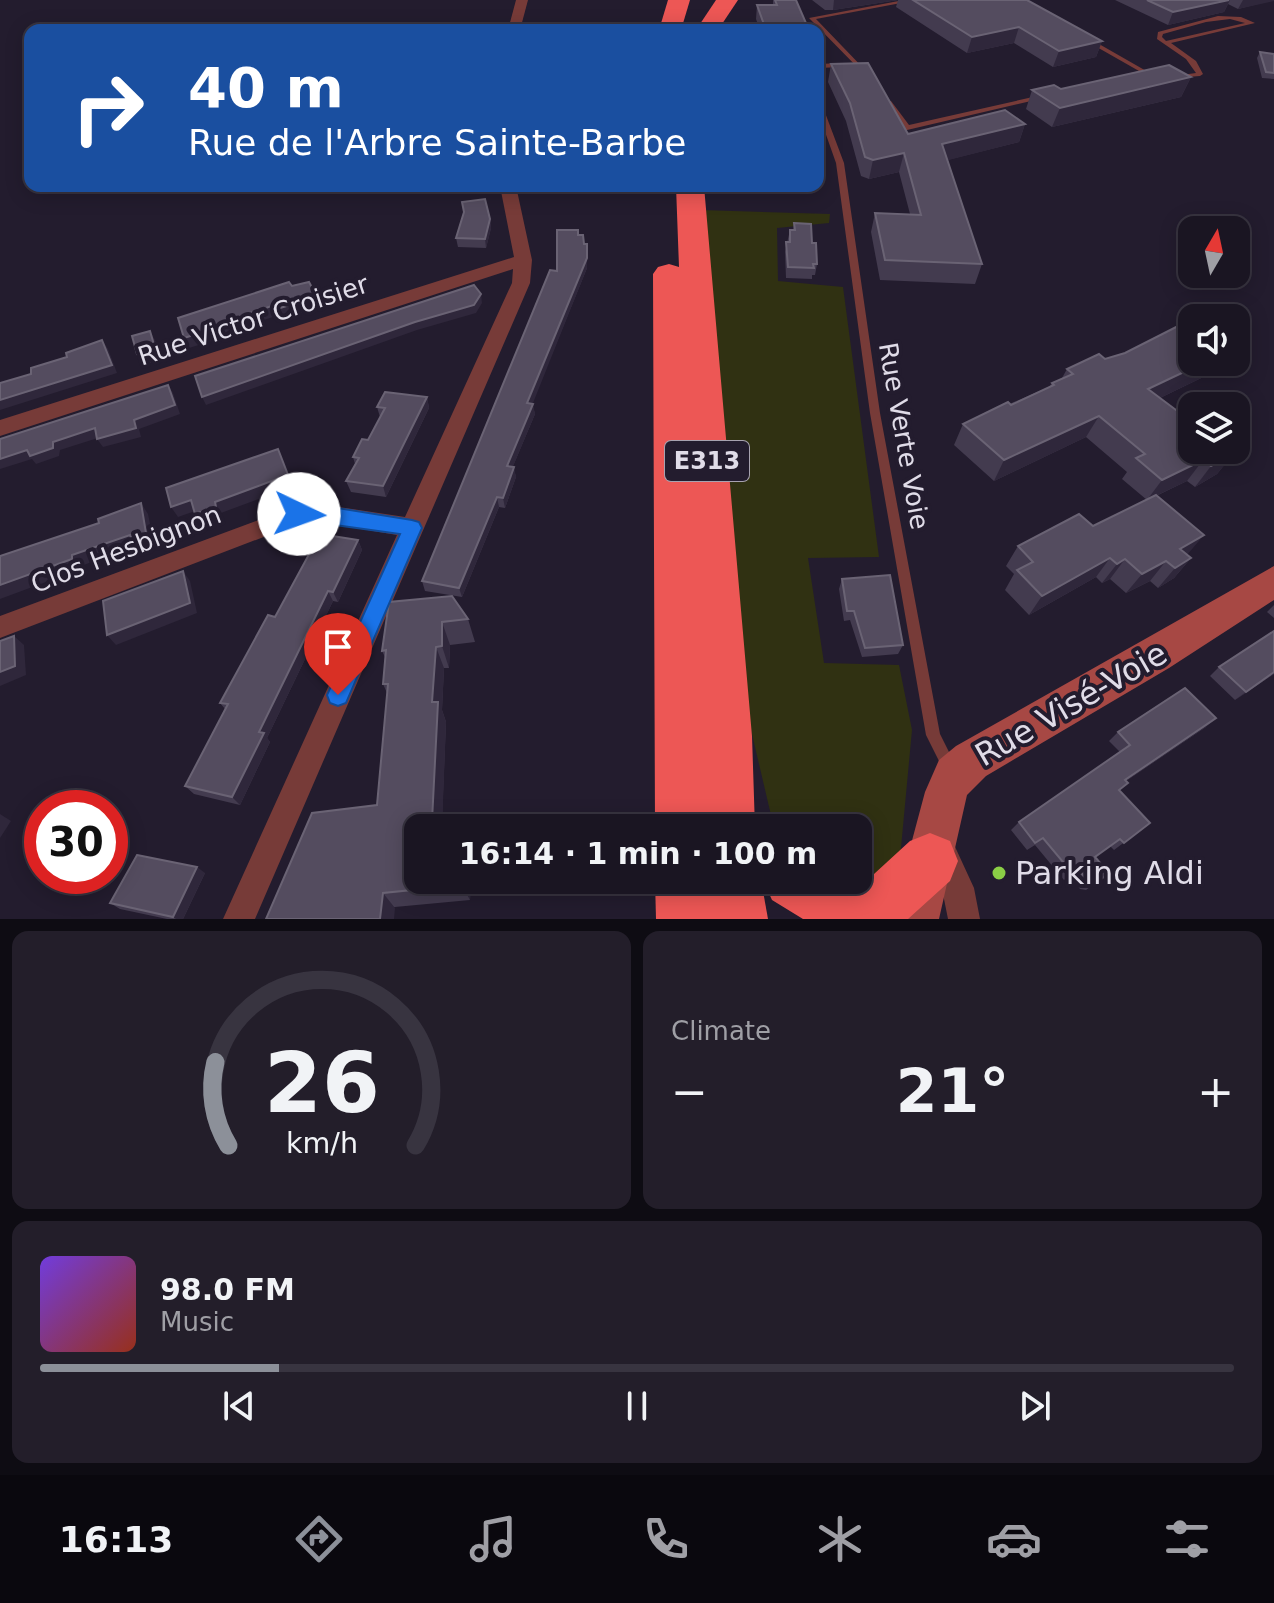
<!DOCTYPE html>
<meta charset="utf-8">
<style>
body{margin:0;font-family:"DejaVu Sans",sans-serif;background:#231e2a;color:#f1f3f6;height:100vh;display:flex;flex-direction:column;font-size:30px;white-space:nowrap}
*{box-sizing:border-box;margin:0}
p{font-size:26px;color:#9f9fa5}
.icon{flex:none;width:44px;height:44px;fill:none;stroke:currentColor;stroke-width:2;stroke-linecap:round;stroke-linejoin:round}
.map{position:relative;height:919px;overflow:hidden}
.sheet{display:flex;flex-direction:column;gap:12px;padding:12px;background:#0e0c13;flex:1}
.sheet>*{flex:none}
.banner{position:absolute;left:24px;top:24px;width:800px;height:168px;border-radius:16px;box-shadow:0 4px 20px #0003,0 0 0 2px #383440;background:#1a4fa0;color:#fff;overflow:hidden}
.needle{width:52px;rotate:9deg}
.fabs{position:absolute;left:1178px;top:216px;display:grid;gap:16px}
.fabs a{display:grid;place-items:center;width:72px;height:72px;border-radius:16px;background:#1a1522;box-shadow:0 4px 20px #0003,0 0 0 2px #383440;font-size:40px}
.speed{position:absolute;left:24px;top:790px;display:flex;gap:16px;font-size:40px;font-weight:700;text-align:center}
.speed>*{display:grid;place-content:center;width:104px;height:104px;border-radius:50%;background:#1a1522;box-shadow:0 4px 20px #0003,0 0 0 2px #383440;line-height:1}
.speed .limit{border:12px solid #d22;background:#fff;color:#111}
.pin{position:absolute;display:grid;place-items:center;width:68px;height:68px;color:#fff;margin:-82px -34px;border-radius:50% 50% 50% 0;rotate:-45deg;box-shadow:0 0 8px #0007}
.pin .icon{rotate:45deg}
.me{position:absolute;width:88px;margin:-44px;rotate:93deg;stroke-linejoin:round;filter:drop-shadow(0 0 6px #0008)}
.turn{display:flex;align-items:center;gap:28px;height:168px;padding:0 32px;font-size:36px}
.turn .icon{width:104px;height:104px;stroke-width:2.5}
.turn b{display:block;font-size:56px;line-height:68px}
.big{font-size:60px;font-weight:600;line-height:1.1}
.sheet .tile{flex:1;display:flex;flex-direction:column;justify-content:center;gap:12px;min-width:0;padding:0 28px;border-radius:16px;background:#231e2a}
.sheet .dial{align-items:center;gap:0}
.dial svg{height:208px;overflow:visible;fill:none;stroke:#383440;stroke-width:7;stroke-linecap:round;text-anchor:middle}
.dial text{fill:#f1f3f6;stroke:none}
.song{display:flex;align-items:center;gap:24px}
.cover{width:96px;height:96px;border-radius:12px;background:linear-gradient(135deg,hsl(260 70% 55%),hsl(10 70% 35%))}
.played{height:8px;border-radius:4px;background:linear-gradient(90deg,#8c9099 20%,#383440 20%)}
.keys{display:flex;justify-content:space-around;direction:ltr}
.heat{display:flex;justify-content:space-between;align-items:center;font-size:44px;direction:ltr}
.sheet .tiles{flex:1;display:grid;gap:12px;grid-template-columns:1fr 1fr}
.tile:last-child{grid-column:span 2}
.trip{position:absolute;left:404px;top:814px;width:468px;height:80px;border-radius:16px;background:#1a1522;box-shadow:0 4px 20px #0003,0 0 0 2px #383440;font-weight:600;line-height:80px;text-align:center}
.menu{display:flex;height:128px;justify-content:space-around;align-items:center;background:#0a080e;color:#9f9fa5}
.menu .icon{width:56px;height:56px}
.menu .active{color:#8c9099}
.menu b{font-size:36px;color:#f1f3f6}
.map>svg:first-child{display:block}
.green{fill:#303112}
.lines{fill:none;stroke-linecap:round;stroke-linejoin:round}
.lane{fill:#773b38;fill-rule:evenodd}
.street{fill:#773b38;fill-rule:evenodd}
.secondary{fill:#a74844;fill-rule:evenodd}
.highway{fill:#ed5755;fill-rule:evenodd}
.wall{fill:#433b4f}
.shaded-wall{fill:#2f273b}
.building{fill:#544c5f;stroke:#6a6374;stroke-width:2}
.route{fill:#1a73e8;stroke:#114b97;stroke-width:2}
.poi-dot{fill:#8bce46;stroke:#231c2e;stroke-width:3}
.labels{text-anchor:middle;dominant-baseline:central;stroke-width:8;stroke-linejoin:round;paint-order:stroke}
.shield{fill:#231c2e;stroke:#a7a2b0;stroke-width:2}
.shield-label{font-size:24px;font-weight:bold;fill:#e0dce8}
.street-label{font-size:26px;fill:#e0dce8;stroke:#231c2e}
.near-street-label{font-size:32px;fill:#e0dce8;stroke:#231c2e}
.near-poi-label{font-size:32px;fill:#e0dce8;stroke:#231c2e;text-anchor:start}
</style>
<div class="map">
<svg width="1274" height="919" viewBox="0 0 1274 919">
<rect width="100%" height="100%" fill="#231c2e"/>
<polygon class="green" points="701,210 830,214 829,223 777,228 778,281 843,287 879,557 808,558 824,663 899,665 912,730 899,869 858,880 858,828 774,828 744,700"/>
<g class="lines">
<g class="lane">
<polygon points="904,0 917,0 816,19 867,72 868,73 865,75 809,18"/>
<path d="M 1218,16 L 1241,17 L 1255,23 L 1171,43 L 1196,61 L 1203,74 L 1200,76 L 1174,78 L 1174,76 L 1196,73 L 1186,59 L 1157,39 L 1158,32 ZM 1230,19 L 1245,23 L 1166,41 L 1162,37 L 1163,34 L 1206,22 Z"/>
<polygon points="1088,40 1092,40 1148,72 1131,75 1131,73 1139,71 1088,42"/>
<polygon points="818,64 843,63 846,65 843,67 818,68"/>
<polygon points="1042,95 1044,96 1044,98 907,130 904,130 886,102 891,101 909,125"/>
<polygon points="818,100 821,102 844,163 880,413 940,734 957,768 955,773 950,775 945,773 926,735 870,413 836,163 818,112"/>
</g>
<g class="street">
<polygon points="516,0 528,0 520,30 508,30"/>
<polygon points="500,186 516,186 532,260 530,283 255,919 223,919 397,535 319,522 300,523 0,638 0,616 299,505 319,504 405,517 512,283 513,269 0,436 0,420 514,257"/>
<polygon points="940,834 951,838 974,888 980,919 948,919 942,889 925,849 929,838"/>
</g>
<polygon class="secondary" points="1274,566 1274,600 1169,668 986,776 967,795 939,919 891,919 925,792 939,760 956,746"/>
<g class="highway">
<polygon points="668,0 690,0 681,30 659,30"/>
<polygon points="716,0 738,0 718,30 696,30"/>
<polygon points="676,186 704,186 752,736 755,828 655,828 653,274 658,267 669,264 679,267"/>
<polygon points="930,833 950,841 958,861 950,881 908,919 803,919 772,900 763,880 858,880 858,876 874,874 910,841"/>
<polygon points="655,880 761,880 768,919 656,919"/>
</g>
</g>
<g class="wall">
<polygon points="773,0 796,0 809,30 760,30 756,19 757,5 773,5"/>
<polygon points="812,0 1027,0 1102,41 1096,57 1053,67 1014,43 967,53 896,7 898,0 833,10 825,10"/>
<polygon points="1115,0 1274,0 1238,9 1228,4 1224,12 1168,25"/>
<polygon points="1260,52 1274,54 1274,79 1262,78 1257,58"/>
<polygon points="831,64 908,134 1025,124 1019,142 947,160 982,264 975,284 880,280 871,232 875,213 910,214 899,172 869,179 861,176 846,121 828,82"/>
<polygon points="1191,77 1181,97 1052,127 1026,109 1032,90 1061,89"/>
<polygon points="490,219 491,228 486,248 458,247 456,238"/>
<polygon points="794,223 812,243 817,264 815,275 812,275 812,279 786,278 785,252 790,230 793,230"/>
<polygon points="578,235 584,244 587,244 587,268 532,403 535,414 513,466 516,477 505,508 499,507 462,597 425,591 422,581 557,271"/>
<polygon points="1105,359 1226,366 1160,398 1234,453 1217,474 1195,487 1187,481 1156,496 1187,555 1191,558 1174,578 1158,588 1150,581 1126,593 1110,579 1102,583 1096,577 1029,615 1005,590 1014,574 1006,566 1018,546 1093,526 1147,500 1122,479 1127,472 1086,437 994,481 954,445 963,424 1049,387 1052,383 1062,378 1067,369"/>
<polygon points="427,397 429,408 386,497 351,492 346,481 355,464 353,457 368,440 380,417 377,407"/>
<polygon points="358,540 362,550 338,602 333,601 267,738 270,742 240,805 194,794 185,786 225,709 220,703"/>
<polygon points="842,579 903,645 898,654 862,657 850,620 844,621 839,589"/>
<polygon points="389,602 468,619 475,642 450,645 449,668 444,668 442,710 446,722 442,820 464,817 469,828 418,828 418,880 471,880 470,900 266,919 377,805 387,693 383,684 385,657 382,651"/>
<polygon points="1274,605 1274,618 1267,612"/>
<polygon points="1219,667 1274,674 1235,700 1210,676"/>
<polygon points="1206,727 1126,781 1119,790 1150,823 1114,850 1110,846 1095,857 1109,873 1086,890 1080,889 1070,876 1064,880 1035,845 1027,850 1011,830 1019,822 1120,752 1109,741 1118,732"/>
<polygon points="205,873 183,919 167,919 120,909 110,903"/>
</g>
<g class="shaded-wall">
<polygon points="834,0 898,0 833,10"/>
<polygon points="1230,0 1224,12 1168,25 1173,12"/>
<polygon points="1243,0 1274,0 1274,1 1238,9"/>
<polygon points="1019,27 1014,43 967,53 972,37"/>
<polygon points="1102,41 1096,57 1053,67 1059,51"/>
<polygon points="1191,77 1181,97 1052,127 1060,108"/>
<polygon points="1025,124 1019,142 937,163 942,144"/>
<polygon points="904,153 899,172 869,179 873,160"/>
<polygon points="490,219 491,228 486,248 485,239"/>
<polygon points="587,244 587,268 529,413 527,403"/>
<polygon points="481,294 482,303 476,313 417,330 206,405 202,397"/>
<polygon points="317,297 320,307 284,318 280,308"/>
<polygon points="278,304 282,314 246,326 247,330 189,348 184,338 241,316"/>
<polygon points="150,331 156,342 161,359 144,365 137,354"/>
<polygon points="102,340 108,349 117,373 0,410 0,400"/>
<polygon points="1205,362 1228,362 1226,366 1135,410 1148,389"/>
<polygon points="168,385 173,393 180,414 139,429 141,437 103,447 97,439 134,420"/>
<polygon points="427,397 429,408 386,497 383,486"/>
<polygon points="533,404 535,414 509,476 507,466"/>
<polygon points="1099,416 1086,437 994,481 1004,460"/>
<polygon points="95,428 101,437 60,450 59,456 36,464 32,459 0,469 0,459"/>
<polygon points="278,449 293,486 221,513 222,517 202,525 195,514 215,502"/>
<polygon points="1234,453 1217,474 1195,487 1211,466"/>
<polygon points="1203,460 1187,481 1147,500 1162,480"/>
<polygon points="514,467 516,477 505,508 503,498"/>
<polygon points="497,497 499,507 462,597 459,588"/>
<polygon points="191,500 198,510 178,517 171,507"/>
<polygon points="141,503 148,514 154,543 139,548 137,545 81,566 81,569 0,599 0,585 72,555"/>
<polygon points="1204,535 1187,555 1180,549"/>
<polygon points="358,540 362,550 338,602 333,592"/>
<polygon points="1110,558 1096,577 1029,615 1042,596"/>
<polygon points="1191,558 1174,578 1158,588 1175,568"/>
<polygon points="1125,559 1110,579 1102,583 1117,564"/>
<polygon points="1166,561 1150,581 1126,593 1142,574"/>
<polygon points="183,571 190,581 197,613 116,645 107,635"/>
<polygon points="328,591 333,601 267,738 270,742 240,805 232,797 259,732"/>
<polygon points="442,622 450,645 449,668 442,646"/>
<polygon points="14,636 24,645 26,675 0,686 0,672"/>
<polygon points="436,647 444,668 442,710 446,722 442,828 432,821 432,702"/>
<polygon points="1274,672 1274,674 1235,700 1246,692"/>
<polygon points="1216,718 1206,727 1116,788 1125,780"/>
<polygon points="0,814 11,821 0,838"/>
<polygon points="464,817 469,828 464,828"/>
<polygon points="197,867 205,873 183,919 176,919 173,917"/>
<polygon points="462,880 471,880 470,900 462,885"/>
<polygon points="383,893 395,908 394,919 380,919"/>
</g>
<g class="building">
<polygon points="775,0 796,0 809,30 766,30 757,5 777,5"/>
<polygon points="913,0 1027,0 1102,41 1059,51 1019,27 972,37"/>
<polygon points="1147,0 1229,0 1173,12"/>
<polygon points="1260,52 1274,54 1274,73 1266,72"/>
<polygon points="868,63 908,134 1005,110 1025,124 942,144 982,264 885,260 875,213 921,215 904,153 873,160 865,157 850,103 831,64"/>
<polygon points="1169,65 1191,77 1060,108 1032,90 1054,85 1061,89"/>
<polygon points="485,199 490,219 485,239 456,238 464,212 462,202"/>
<polygon points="794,223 811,224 812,243 816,243 817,264 813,264 814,268 788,267 786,242 790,242 790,230 795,230"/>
<polygon points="557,230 578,230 578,235 583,235 584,244 587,244 587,258 527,403 533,404 507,466 514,467 503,498 497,497 459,588 422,581 550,270 557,271"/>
<polygon points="289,282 292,286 309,282 317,297 280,308 278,304 241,316 242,320 184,338 178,318"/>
<polygon points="474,285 481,294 474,305 415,322 202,397 195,376"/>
<polygon points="1192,319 1192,362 1205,362 1148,389 1192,422 1192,450 1230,450 1234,453 1211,466 1203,460 1162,480 1136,458 1145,454 1099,416 1004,460 963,424 1008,402 1011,405 1054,385 1052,383 1073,374 1067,369 1099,354 1105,359 1125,353"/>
<polygon points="150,331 155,348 137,354 132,336"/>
<polygon points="102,340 112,365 0,400 0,383 31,374 31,368 67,357 66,353"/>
<polygon points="168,385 175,405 134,420 136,428 97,439 95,428 53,442 53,448 30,456 27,450 0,459 0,439"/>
<polygon points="385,392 427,397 383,486 346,481 359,458 353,457 362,439 368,440 385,408 377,407"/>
<polygon points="278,449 288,475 215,502 216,507 195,514 191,500 171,507 166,488"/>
<polygon points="1156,495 1204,535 1180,549 1191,558 1175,568 1166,561 1142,574 1125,559 1117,564 1110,558 1042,596 1017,570 1033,562 1018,546 1079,514 1093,526"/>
<polygon points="141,503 146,533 131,538 130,535 72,555 72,559 0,585 0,556 99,523 98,519"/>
<polygon points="320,534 358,540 333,592 328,591 259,732 264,733 232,797 185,786 228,704 220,703 268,615 275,617"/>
<polygon points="183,571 190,603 107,635 103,601"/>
<polygon points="890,575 903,645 865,648 854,611 847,611 842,579"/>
<polygon points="452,596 468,619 442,622 442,646 436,647 432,702 438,702 432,821 464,817 464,828 418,828 418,880 462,880 462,885 383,893 380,919 266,919 312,813 377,805 388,684 383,684 386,650 382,651 389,602"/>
<polygon points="1274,631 1274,672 1246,692 1219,667"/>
<polygon points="14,636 15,666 0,672 0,641"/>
<polygon points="1185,688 1216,718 1125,780 1128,783 1119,790 1150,823 1124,843 1120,839 1095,857 1109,873 1096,883 1089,882 1078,869 1073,874 1043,838 1035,843 1019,822 1130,745 1118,732"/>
<polygon points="137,855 197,867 173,917 110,903"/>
</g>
<polygon class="route" points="319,505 412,520 419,522 422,528 346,703 338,706 330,703 327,695 400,534 292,519 289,514 292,508"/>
<circle class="poi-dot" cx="999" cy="873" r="8"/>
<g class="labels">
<rect class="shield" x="665" y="441" width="84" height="40" rx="6"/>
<g class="shield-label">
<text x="707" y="461">E313</text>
</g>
<g class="street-label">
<text transform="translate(253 320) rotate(-18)">Rue Victor Croisier</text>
<text transform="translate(904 436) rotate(80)">Rue Verte Voie</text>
<text transform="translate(126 549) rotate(-21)">Clos Hesbignon</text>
</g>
<g class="near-street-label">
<text transform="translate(1071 704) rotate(-30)">Rue Visé-Voie</text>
</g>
<g class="near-poi-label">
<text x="1015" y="873">Parking Aldi</text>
</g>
</g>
</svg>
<div class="fabs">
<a><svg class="needle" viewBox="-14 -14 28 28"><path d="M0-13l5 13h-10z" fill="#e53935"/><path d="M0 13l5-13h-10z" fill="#9f9fa5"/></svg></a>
<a><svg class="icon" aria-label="sound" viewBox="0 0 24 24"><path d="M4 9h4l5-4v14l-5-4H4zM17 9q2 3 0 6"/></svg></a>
<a><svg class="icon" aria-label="layers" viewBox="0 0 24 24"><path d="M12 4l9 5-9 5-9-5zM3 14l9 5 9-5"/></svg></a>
</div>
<div class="speed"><div class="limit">30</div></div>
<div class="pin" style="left:338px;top:695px;background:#d93025"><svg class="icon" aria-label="arrive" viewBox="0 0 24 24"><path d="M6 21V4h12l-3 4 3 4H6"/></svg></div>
<svg class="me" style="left:299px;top:514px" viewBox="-20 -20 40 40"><circle r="19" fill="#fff"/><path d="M0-13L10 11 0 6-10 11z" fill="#1a73e8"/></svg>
<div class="trip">16:14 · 1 min · 100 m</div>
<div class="banner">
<div class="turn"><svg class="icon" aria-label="right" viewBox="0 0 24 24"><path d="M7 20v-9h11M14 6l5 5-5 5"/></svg><div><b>40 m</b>Rue de l'Arbre Sainte-Barbe</div></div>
</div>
</div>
<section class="sheet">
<div class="tiles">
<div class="tile dial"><svg viewBox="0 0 100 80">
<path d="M14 69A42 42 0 1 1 86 69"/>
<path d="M14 69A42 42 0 0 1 9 37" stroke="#8c9099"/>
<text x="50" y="56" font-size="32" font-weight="700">26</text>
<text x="50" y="72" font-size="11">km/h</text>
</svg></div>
<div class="tile"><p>Climate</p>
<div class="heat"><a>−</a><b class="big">21°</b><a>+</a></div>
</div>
<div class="tile">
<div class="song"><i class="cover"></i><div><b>98.0 FM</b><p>Music</p></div></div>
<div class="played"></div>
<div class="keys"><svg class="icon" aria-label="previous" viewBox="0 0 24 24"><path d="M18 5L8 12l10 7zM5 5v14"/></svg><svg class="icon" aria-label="pause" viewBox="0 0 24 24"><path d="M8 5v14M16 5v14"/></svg><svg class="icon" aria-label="next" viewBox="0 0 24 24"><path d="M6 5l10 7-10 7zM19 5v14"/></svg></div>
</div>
</div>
</section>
<nav class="menu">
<b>16:13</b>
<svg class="icon active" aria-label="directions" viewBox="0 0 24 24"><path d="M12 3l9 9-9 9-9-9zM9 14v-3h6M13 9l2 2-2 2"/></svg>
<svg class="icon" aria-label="music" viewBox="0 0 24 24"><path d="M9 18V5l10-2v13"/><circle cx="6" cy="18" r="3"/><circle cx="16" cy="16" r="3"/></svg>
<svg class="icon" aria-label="phone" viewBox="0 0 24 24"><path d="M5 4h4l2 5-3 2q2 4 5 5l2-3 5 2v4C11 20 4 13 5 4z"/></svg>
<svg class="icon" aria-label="climate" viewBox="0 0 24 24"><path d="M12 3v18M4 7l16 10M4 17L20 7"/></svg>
<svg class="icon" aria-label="car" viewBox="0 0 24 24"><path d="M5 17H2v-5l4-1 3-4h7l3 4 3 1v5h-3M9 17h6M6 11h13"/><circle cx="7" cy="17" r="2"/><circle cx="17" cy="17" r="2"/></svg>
<svg class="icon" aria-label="filters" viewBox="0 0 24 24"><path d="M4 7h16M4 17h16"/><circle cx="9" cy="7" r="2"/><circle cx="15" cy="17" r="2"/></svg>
</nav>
